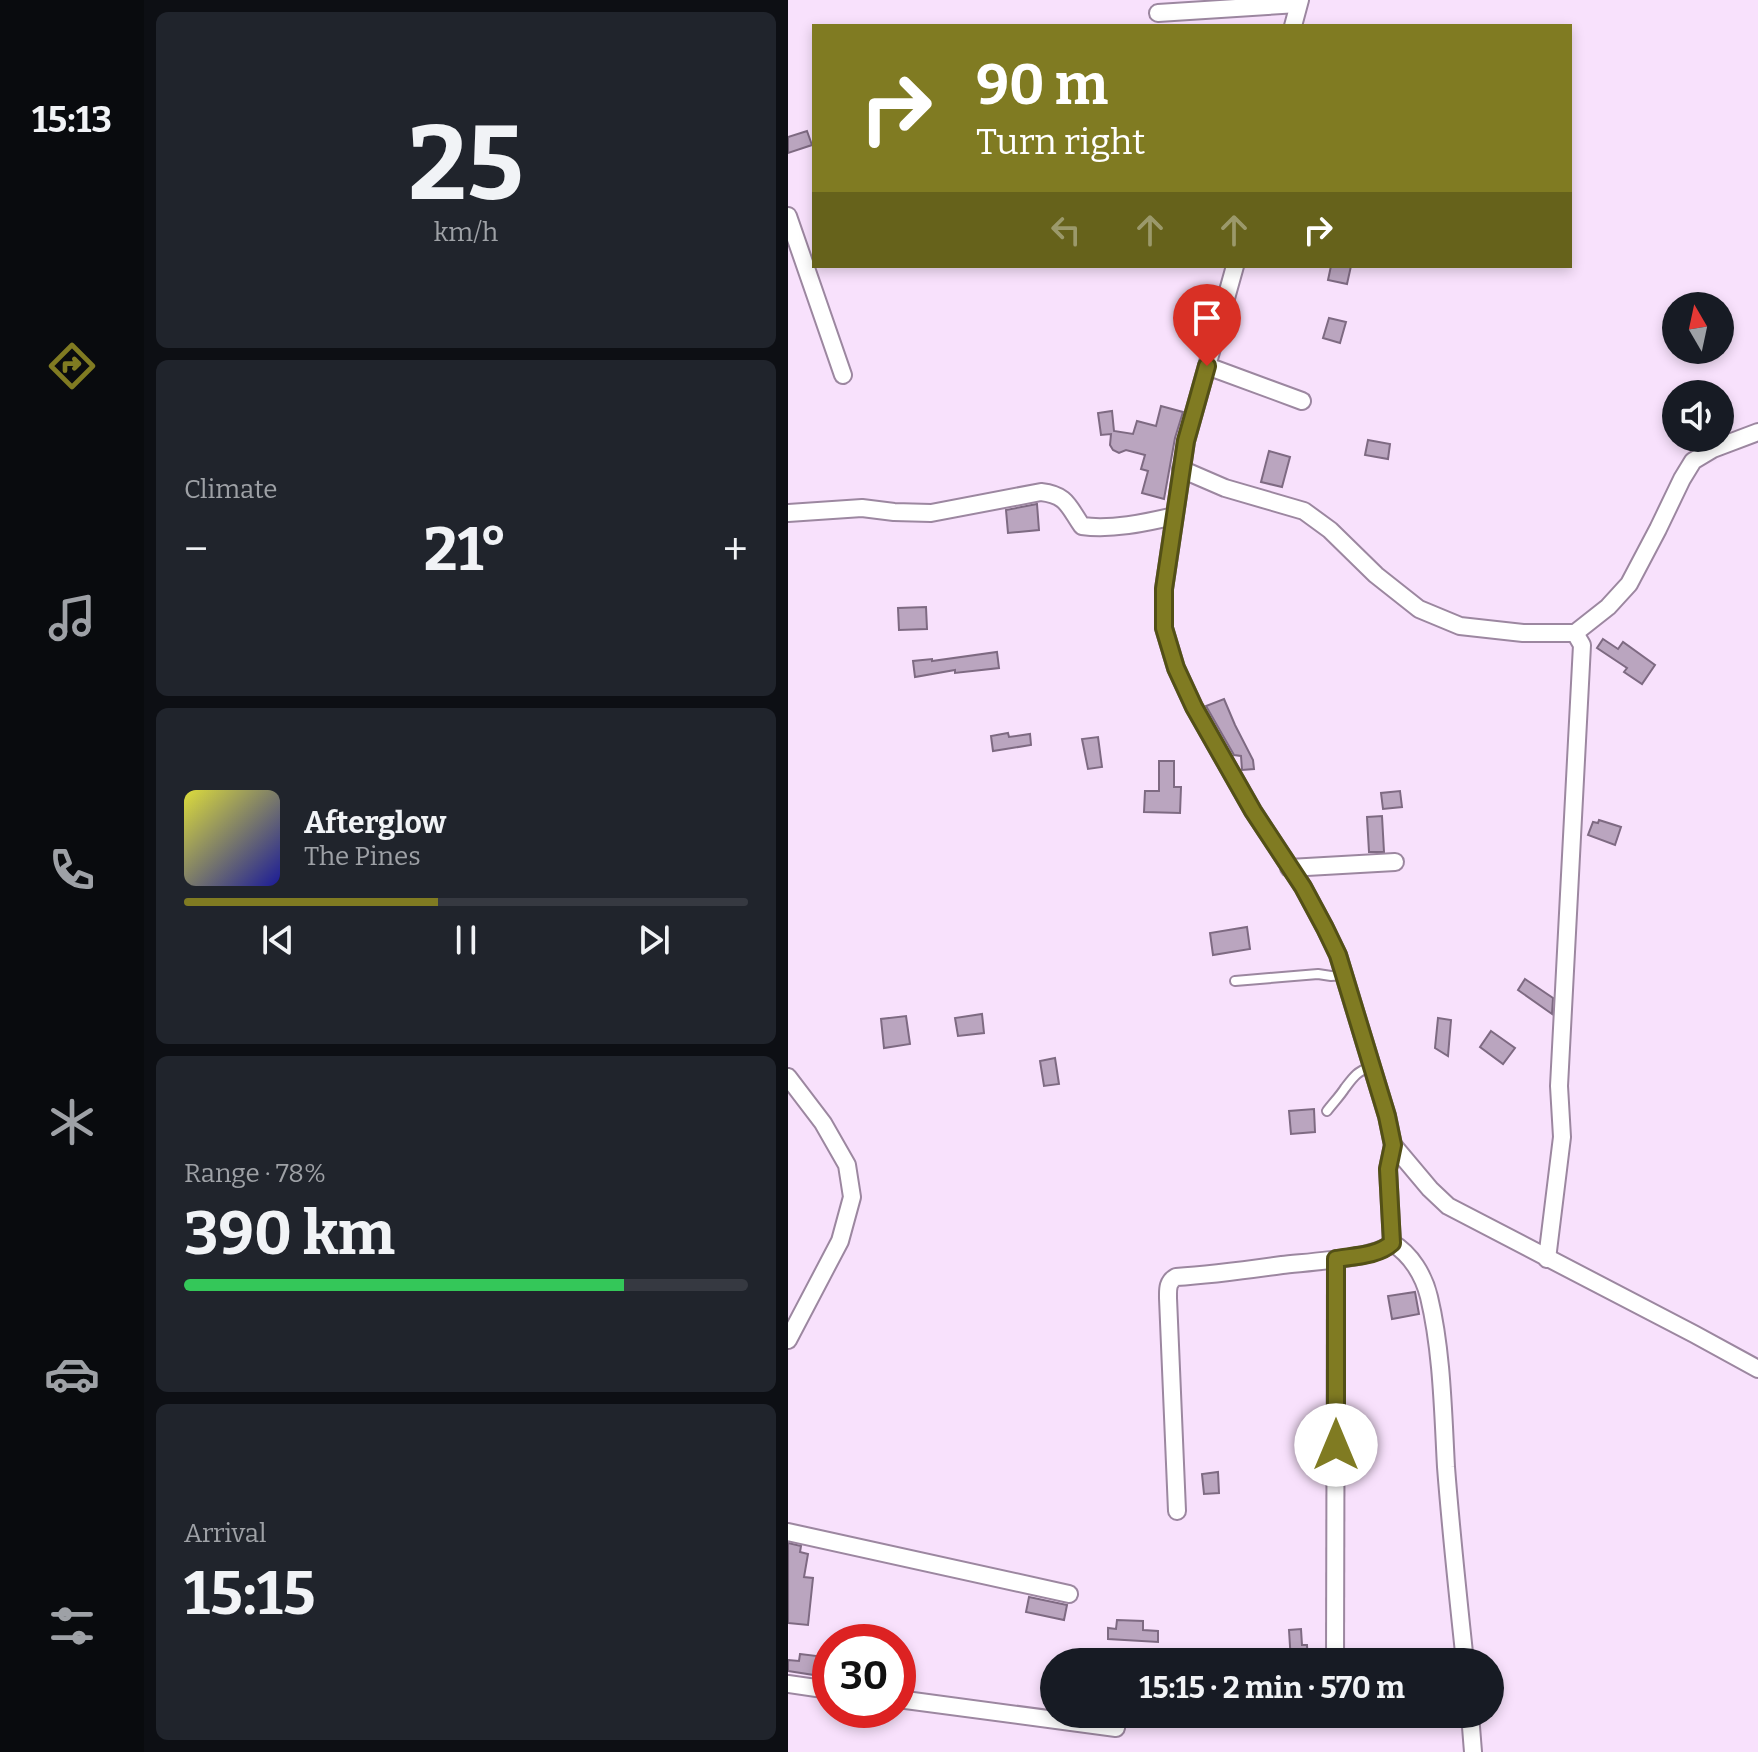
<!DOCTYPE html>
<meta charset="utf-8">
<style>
body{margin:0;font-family:Bitter,serif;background:#20242c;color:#f1f3f6;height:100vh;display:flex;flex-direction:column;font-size:30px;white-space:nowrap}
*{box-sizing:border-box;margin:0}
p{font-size:26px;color:#9ea1a6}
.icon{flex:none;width:44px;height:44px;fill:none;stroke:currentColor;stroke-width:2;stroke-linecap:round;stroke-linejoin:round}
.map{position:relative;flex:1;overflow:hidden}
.sheet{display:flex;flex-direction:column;gap:12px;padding:12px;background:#0d0f14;width:644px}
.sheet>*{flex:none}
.guide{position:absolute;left:24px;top:24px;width:760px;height:244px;border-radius:0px;box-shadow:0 4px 12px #0003;background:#807b22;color:#fff;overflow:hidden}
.needle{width:52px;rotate:351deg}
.tools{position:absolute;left:874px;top:292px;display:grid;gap:16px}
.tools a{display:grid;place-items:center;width:72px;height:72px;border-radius:50%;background:#171b24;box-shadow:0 4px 12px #0003;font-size:40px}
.speed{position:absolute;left:24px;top:1624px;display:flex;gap:16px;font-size:40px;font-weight:700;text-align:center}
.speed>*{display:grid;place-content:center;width:104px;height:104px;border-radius:50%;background:#171b24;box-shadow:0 4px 12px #0003;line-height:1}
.speed .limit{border:12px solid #d22;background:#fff;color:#111}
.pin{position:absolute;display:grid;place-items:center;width:68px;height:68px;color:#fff;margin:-82px -34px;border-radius:50% 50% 50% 0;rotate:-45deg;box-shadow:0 0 8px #0007}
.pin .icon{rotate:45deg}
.me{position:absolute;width:88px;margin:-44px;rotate:0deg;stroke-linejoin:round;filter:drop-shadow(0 0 6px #0008)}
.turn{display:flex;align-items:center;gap:28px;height:168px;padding:0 32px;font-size:36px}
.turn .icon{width:104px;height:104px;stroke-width:2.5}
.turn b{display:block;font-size:56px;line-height:68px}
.lanes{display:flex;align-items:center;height:76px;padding:0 32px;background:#0003;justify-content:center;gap:40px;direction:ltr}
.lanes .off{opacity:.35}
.big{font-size:60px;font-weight:700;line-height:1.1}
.sheet .widget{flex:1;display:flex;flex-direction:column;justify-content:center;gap:12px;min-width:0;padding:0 28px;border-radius:12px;background:#20242c}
.sheet .dial{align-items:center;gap:0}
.dial b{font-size:104px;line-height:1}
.song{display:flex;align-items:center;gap:24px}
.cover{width:96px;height:96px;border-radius:12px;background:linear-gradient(135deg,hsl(60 70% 55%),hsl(240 70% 35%))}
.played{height:8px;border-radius:4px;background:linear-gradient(90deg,#807b22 45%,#363941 45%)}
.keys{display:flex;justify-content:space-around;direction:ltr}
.heat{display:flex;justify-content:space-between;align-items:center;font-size:44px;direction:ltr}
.charge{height:12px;border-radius:6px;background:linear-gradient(90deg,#34c759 78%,#363941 0)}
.trip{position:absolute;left:252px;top:1648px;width:464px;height:80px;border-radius:40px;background:#171b24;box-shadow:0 4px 12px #0003;font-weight:700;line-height:80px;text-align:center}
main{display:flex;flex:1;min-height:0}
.dock{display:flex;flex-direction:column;width:144px;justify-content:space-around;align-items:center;background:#090b0e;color:#9ea1a6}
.dock .icon{width:56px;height:56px}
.dock .on{color:#807b22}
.dock b{font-size:36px;color:#f1f3f6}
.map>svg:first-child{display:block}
.building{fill:#baa5bf;stroke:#7e6a82;stroke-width:2}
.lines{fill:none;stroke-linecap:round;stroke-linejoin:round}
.service-casing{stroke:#9c87a0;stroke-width:12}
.minor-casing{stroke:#9c87a0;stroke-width:20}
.service{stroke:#fff;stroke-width:8}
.minor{stroke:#fff;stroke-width:16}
.route-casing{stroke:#535016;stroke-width:20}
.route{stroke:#807b22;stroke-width:14}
</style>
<main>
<nav class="dock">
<b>15:13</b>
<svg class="icon on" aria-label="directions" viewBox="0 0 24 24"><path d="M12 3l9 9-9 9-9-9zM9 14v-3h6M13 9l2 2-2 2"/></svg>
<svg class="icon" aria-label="music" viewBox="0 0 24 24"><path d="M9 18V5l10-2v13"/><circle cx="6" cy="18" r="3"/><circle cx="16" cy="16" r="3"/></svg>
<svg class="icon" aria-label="phone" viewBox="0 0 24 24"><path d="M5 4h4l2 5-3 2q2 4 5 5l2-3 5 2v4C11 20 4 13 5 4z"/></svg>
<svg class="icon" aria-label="climate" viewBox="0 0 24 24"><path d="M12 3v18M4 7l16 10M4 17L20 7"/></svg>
<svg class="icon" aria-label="car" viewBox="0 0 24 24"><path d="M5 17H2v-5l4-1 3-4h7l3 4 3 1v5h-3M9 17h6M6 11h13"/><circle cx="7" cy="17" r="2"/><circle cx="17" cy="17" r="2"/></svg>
<svg class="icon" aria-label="filters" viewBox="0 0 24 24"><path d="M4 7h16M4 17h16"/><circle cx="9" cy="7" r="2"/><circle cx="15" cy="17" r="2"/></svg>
</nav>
<section class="sheet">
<div class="widget dial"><b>25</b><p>km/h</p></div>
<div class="widget"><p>Climate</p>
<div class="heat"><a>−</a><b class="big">21°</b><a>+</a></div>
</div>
<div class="widget">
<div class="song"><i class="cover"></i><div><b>Afterglow</b><p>The Pines</p></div></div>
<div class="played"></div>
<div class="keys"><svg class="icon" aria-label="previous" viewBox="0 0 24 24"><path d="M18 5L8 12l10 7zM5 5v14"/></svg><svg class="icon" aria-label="pause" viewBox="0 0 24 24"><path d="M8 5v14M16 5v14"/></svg><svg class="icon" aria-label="next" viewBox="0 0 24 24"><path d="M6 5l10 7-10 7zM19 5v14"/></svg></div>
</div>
<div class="widget"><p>Range · 78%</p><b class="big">390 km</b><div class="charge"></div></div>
<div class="widget"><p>Arrival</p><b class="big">15:15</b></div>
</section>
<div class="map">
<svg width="970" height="1752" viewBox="0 0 970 1752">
<rect width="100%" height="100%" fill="#f8e1fc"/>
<g class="building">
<polygon points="19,131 24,145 0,153 0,137"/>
<polygon points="543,266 563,266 559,284 540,280"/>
<polygon points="541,318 558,322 552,343 535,338"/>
<polygon points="373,406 395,412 387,438 376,499 354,493 360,471 353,469 357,455 338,450 331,453 325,450 322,445 323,434 313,435 310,413 324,411 326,431 345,434 349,421 368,426"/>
<polygon points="580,440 602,444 600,459 577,455"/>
<polygon points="481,451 502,457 494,487 473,482"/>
<polygon points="249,504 251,530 220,533 218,510"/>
<polygon points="138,607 139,629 111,630 110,608"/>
<polygon points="815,639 830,649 835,642 867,665 854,684 836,672 839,668 809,648"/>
<polygon points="209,652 211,668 167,673 167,670 127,677 125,661 144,659 144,661"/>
<polygon points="436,699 447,725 465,760 466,769 454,770 453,756 446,755 418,706"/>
<polygon points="220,733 221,737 242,734 243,745 205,751 203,736"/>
<polygon points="310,737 314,767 300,769 294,739"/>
<polygon points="371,761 386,761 386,787 393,787 392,813 356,812 357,791 371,791"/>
<polygon points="612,791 614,807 595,809 593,793"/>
<polygon points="594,816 596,852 581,852 579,817"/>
<polygon points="811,820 833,827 827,845 800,835 805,822 810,823"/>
<polygon points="459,927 462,949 425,955 422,933"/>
<polygon points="737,979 765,998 764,1014 730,990"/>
<polygon points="194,1014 196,1033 170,1036 167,1018"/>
<polygon points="118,1016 122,1044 96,1048 93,1019"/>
<polygon points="650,1018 663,1020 660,1056 647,1048"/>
<polygon points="703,1031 727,1048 715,1064 692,1047"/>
<polygon points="267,1058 271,1084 256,1086 252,1061"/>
<polygon points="526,1109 527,1132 503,1134 501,1111"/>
<polygon points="627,1292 631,1314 604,1319 600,1296"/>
<polygon points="430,1472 431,1493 416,1494 414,1474"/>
<polygon points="0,1543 13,1546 12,1552 20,1554 16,1577 25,1578 20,1625 0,1623"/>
<polygon points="241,1597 279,1605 276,1620 238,1612"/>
<polygon points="329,1620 355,1621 355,1630 370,1631 370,1642 320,1639 320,1628 328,1629"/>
<polygon points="513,1629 514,1645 519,1645 520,1662 503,1662 501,1630"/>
<polygon points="12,1654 29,1656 26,1675 0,1671 0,1660 11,1661"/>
<polygon points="455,1714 525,1714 525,1723 456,1727"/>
</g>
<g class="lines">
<g class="service-casing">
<g id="service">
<polyline points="447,981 530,974 543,976 556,975"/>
<path d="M 539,1111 C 545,1103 552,1096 557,1088 C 567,1075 568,1073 583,1066"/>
</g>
</g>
<g class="minor-casing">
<g id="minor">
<polyline points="370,13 510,4"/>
<polyline points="505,26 512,0"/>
<polyline points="0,216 55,375"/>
<polyline points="447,266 398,441 376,589 376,628 388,668 406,707 465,811 515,887 537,928 550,955 599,1116 605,1145 642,1189 660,1206 906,1334 970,1369"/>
<polyline points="419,366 514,401"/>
<polyline points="393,469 437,488 516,511 542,530 588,575 631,609 672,626 735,633 787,633 820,607 841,584 870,529 894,479 905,461 925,449 970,432"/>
<path d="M 0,513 L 74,508 L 106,512 L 143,513 L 253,492 C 279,495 280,506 294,526 C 323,530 357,523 386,516"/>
<polyline points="501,868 607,862"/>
<polyline points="0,1077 35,1123 59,1165 64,1197 52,1241 0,1340"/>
<path d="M 604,1243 C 623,1254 636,1276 641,1297 C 654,1351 655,1412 658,1467 C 663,1532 670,1597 677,1662"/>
<polyline points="604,1243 600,1169 605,1145"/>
<polyline points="759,1259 774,1137 771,1086 794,645 787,633"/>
<path d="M 389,1511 L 380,1298 C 380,1290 379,1282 388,1277 C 423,1275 459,1270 494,1265 C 519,1262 588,1259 604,1243"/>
<polyline points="0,1532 281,1594"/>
<polyline points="547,1662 548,1259"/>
<polyline points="0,1684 42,1690"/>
<polyline points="110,1699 328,1728"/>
<polyline points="682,1714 685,1752"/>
<polyline points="547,1717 547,1714"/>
</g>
</g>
<use href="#service" class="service"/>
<use href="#minor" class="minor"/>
</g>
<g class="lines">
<g class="route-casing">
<path id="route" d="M 419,366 L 398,441 L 376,589 L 376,628 L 388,668 L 406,707 L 465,811 L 515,887 L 537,928 L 550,955 L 599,1116 L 605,1145 L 600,1169 L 604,1243 C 590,1256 565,1256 548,1259 L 548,1445"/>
</g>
<use href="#route" class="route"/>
</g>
</svg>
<div class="tools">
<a><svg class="needle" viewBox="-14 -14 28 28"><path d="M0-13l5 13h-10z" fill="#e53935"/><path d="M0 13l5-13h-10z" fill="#9ea1a6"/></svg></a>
<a><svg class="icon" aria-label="sound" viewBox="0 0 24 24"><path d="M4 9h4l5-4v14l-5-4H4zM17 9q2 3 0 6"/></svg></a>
</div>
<div class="speed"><div class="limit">30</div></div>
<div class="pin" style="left:419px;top:366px;background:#d93025"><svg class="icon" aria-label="arrive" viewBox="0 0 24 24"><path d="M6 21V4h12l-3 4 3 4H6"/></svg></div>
<svg class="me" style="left:548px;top:1445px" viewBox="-20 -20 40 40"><circle r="19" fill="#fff"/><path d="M0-13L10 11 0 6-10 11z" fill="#807b22"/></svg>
<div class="trip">15:15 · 2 min · 570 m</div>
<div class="guide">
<div class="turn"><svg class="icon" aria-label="right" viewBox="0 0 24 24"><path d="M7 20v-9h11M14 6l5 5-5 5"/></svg><div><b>90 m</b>Turn right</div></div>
<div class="lanes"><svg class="icon off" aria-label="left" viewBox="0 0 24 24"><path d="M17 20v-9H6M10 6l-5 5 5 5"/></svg><svg class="icon off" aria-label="ahead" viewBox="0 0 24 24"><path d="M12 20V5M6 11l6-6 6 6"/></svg><svg class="icon off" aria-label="ahead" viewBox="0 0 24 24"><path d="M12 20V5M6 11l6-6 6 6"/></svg><svg class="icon" aria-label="right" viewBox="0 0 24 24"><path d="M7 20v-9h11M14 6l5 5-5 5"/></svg></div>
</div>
</div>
</main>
